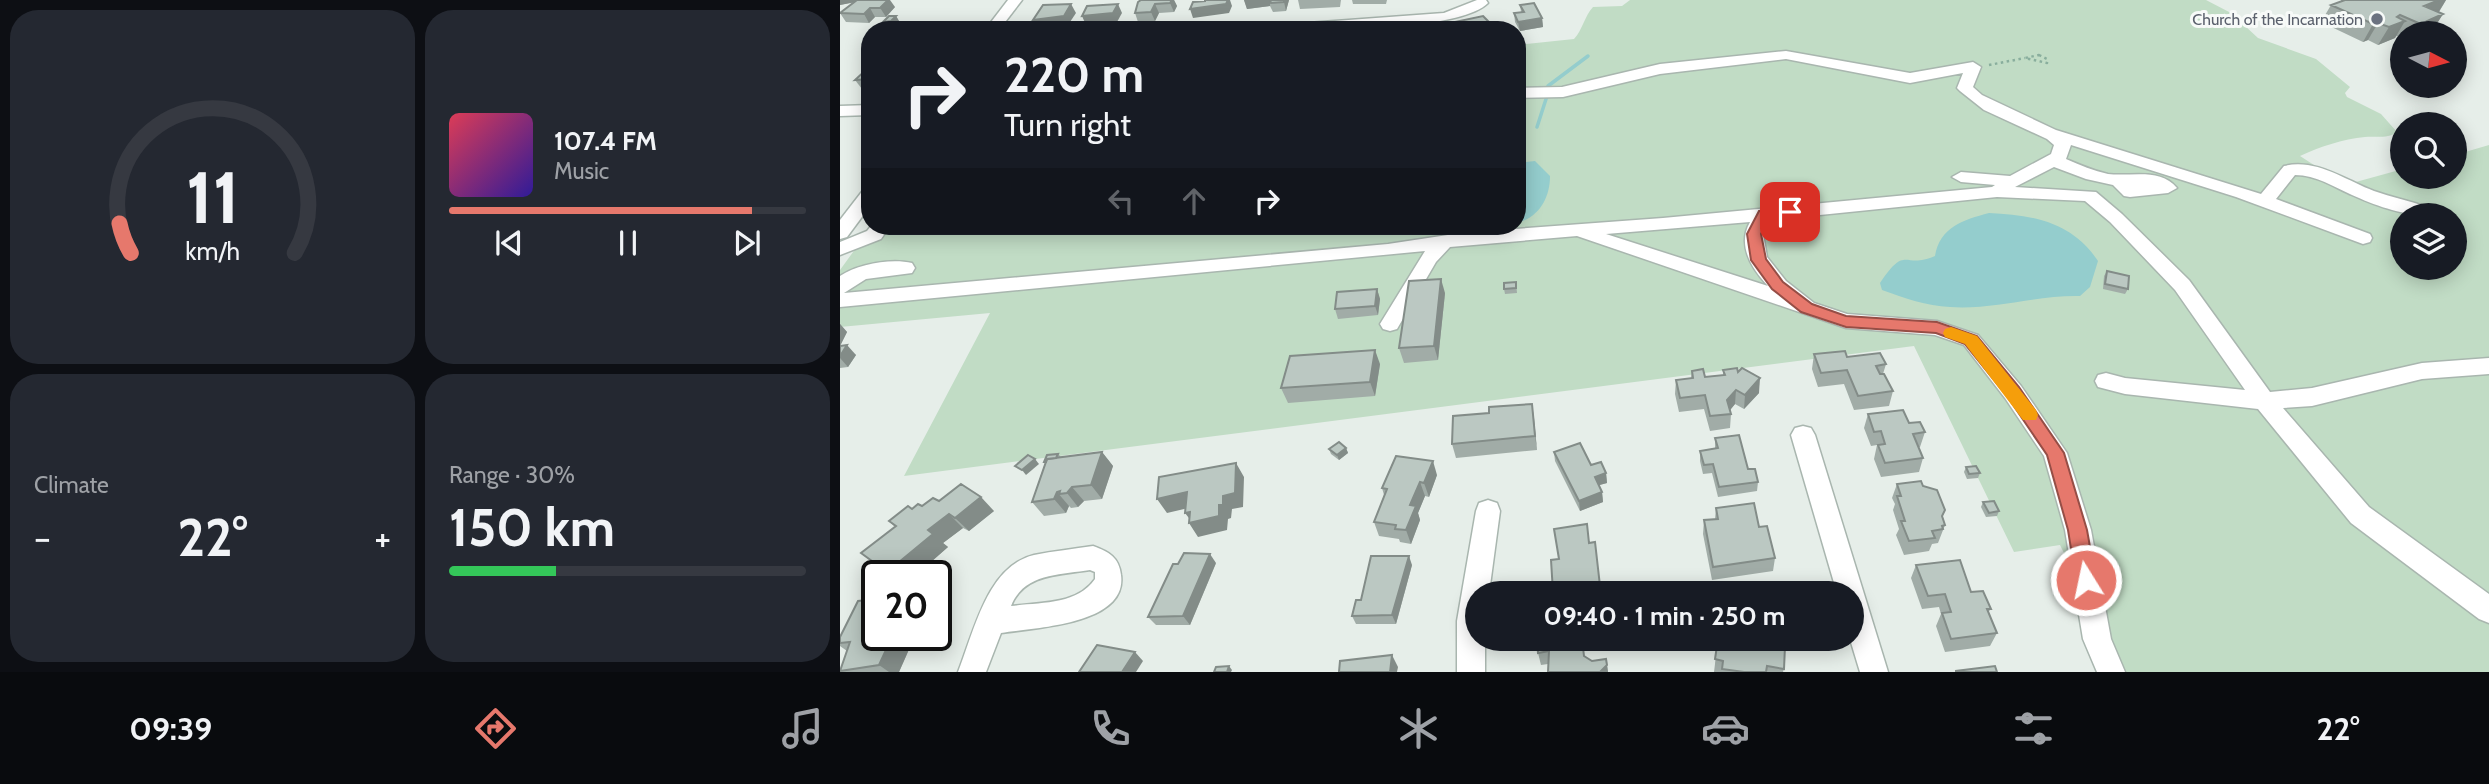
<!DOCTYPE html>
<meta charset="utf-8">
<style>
body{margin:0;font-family:Cabin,sans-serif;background:#242831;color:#f1f3f6;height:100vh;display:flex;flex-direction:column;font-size:26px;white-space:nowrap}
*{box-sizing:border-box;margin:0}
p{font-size:23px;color:#9ea1a6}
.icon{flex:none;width:38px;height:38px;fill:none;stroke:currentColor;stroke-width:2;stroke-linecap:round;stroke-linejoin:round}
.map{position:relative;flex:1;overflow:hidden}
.drawer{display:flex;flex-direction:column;gap:10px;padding:10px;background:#0d0f14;width:840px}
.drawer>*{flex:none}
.hud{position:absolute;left:21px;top:21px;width:665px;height:214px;border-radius:28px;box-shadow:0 4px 18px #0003;background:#171b24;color:#f1f3f6;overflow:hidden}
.needle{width:46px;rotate:96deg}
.tools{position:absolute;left:1550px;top:21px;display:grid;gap:14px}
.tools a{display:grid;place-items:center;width:77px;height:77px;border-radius:50%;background:#171b24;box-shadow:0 4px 18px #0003;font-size:35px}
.speed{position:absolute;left:21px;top:560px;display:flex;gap:14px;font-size:35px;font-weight:700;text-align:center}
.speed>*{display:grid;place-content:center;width:91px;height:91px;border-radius:50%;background:#171b24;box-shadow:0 4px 18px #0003;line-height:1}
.speed .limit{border:4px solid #111;border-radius:10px;background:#fff;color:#111}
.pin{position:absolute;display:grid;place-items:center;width:60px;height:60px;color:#fff;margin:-30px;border-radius:14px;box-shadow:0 4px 10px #0006}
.me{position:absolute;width:77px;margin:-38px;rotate:350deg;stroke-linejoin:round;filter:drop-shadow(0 0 5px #0008)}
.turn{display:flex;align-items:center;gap:24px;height:147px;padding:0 28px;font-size:32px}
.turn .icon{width:91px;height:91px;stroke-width:2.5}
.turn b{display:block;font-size:49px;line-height:60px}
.lanes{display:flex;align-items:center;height:66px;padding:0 28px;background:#0003;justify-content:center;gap:35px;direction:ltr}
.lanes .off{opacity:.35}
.big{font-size:52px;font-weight:700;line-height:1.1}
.drawer .tile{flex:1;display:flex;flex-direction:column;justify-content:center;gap:10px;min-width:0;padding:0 24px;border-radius:28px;background:#242831}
.drawer .dial{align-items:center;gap:0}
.dial svg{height:182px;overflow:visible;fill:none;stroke:#363941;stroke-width:7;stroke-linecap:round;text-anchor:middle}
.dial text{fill:#f1f3f6;stroke:none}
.song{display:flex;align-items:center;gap:21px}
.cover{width:84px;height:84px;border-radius:10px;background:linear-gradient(135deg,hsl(350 70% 55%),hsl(250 70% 35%))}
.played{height:7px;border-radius:4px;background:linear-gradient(90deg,#e6786c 85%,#363941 85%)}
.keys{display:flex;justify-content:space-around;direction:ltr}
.heat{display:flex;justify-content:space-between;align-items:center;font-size:38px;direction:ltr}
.charge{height:10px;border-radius:5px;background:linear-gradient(90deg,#34c759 30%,#363941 0)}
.drawer .tiles{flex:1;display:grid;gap:10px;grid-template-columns:repeat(2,1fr)}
.trip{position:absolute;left:625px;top:581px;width:399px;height:70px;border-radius:35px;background:#171b24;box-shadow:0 4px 18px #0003;font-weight:700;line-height:70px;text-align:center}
.dock{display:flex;height:112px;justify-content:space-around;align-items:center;background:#090b0e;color:#9ea1a6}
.dock .icon{width:49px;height:49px}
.dock .current{color:#e6786c}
.dock b{font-size:32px;color:#f1f3f6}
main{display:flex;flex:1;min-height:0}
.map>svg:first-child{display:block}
.green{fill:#c1dcc5;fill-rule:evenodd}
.water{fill:#94cdcd}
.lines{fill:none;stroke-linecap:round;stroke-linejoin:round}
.stream{stroke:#94cdcd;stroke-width:3.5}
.minor-casing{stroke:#a9b6af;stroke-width:3}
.path{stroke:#89ae9d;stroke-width:2.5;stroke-dasharray:2.5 3.5;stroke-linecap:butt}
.minor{fill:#fff;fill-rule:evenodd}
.wall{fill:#a1aca7}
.shaded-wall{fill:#838c88}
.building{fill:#bbc8c2;stroke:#838c88;stroke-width:2}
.route{fill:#e6786c;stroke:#964e46;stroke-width:2}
.slow{fill:#f59e0b}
.worship-dot{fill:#6b7280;stroke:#f7faf8;stroke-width:2.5}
.labels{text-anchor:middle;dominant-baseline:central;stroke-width:6;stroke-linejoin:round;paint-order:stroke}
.far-worship-label{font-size:16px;fill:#5b616d;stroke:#f7faf8;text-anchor:end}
</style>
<main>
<section class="drawer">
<div class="tiles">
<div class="tile dial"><svg viewBox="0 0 100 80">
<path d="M14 69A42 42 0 1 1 86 69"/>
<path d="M14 69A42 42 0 0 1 9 56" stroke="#e6786c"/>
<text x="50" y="56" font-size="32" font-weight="700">11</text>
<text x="50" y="72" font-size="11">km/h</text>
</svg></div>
<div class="tile">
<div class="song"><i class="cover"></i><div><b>107.4 FM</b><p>Music</p></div></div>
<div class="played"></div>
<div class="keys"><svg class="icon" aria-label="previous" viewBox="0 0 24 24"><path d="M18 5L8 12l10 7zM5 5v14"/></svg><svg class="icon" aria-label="pause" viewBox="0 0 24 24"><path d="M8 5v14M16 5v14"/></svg><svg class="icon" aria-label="next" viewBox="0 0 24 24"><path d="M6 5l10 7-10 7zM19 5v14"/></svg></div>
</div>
<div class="tile"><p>Climate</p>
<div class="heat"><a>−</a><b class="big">22°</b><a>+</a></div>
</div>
<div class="tile"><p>Range · 30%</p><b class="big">150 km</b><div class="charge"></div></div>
</div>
</section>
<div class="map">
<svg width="1649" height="672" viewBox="0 0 1649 672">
<rect width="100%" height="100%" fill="#e6eee9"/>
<path class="green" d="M 790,0 L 1366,0 L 1391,13 L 1418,38 L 1476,59 L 1510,87 L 1505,93 L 1507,97 L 1541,114 L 1557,132 C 1548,139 1536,136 1525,137 C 1503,139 1479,147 1460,156 L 1505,185 L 1563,169 L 1563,177 L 1615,177 L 1615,155 L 1649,145 L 1649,672 L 1283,672 L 1220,545 L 1174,552 L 1074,346 L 64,476 L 150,313 L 0,327 L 0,270 L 32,226 L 677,226 L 677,45 L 734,39 C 743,29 744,17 753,7 L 782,6 ZM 1563,215 L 1615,215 L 1615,268 L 1563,268 Z"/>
<g class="water">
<path d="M 695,161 L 710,176 C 710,198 699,217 677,223 L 677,163 Z"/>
<path d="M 1149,213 C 1193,215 1232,222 1258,261 L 1250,287 L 1240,296 C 1196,295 1154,310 1110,307 C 1086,306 1065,298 1042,290 L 1040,283 C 1067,243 1063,270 1095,256 C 1100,227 1123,220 1149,213 Z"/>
</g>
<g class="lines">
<polyline class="stream" points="697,127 707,96 708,86 748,56"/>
<g class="minor-casing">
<g id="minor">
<polygon points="168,0 182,0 159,30 145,30"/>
<path d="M 637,0 L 646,0 L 648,3 C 618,33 467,30 421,30 L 428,26 L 604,13 Z"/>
<path d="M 946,51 L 1070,73 L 1133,62 L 1141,67 L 1133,87 L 1142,95 L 1216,130 L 1421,194 L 1444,166 C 1476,158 1505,180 1534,191 C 1551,197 1570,201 1587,207 L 1590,211 L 1587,215 C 1564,216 1534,205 1512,195 C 1494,187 1476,175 1455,175 L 1436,199 L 1530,234 L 1532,238 L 1530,242 L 1523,244 L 1396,197 L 1231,145 L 1226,159 C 1240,165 1254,171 1268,174 C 1291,177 1320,167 1337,188 L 1328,193 L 1290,197 L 1284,196 L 1273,185 L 1246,179 L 1214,167 L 1175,187 L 1256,192 L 1282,214 L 1349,280 L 1430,392 L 1472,388 L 1582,363 L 1649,358 L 1649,374 L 1582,379 L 1472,406 L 1443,408 L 1529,507 L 1649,594 L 1649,623 L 1639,619 L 1511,523 L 1418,409 L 1285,394 L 1258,387 L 1255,381 L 1258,375 L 1266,373 L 1285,378 L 1405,390 L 1335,290 L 1270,222 L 1245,201 L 1157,197 L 930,220 L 923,234 L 927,257 L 946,281 L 974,303 L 1007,314 L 1097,321 L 1138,335 L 1181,386 L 1227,453 L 1251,530 L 1271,639 L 1285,672 L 1257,672 L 1243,639 L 1225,530 L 1204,456 L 1165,398 L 1124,345 L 1095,335 L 1006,328 L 737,236 L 610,247 L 596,262 L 557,329 L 550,331 L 543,329 L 540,324 L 585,251 L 0,307 L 0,276 C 18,264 51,258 72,263 L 75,268 L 72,273 L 26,279 L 4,293 L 548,244 L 621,233 L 823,218 L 1152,187 L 1155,185 L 1121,182 L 1112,177 L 1121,172 L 1170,176 L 1211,154 L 1214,145 L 1207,139 L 1144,110 L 1120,91 L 1117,88 L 1123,73 L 1070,83 L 946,59 L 820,74 L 723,97 L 677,98 L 677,88 L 722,87 L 820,64 ZM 910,222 C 897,245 911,268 928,286 L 766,234 Z"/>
<polygon points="30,105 30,115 0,116 0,106"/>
<polygon points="30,188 30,206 7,237 0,239 0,220 24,189"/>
<polygon points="31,226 50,226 41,239 0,255 0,242 27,231"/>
<polygon points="963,426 971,428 975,435 1048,672 1020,672 1010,639 1012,593 997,593 951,435 955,428"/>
<polygon points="648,500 657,503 660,511 649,593 637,593 637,639 645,639 645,672 617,672 617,621 636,511 639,503"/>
<path d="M 253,546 C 269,552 279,557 281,575 C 288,625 193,628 161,633 L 146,672 L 118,672 C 134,632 147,566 194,555 C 213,551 234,549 253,546 ZM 250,570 L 255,572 L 255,579 C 237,605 201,602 171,606 C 184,573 220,575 250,570 Z"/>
</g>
</g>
<g class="path">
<polygon points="1199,55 1207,59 1207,63 1185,58"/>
<polyline points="1149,65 1185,58"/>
</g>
<use href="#minor" class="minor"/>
</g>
<g class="wall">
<polygon points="0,0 55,7 46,17 35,17 29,23 6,22 0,13 14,2 0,5"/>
<polygon points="301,0 334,0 337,6 334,12 319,13 315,21 298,22 295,13"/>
<polygon points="404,0 449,0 446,11 433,12 430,6 407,9"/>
<polygon points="458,0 501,0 500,7 460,9"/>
<polygon points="512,0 547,0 546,4 513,4"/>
<polygon points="1501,0 1606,0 1599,12 1603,14 1592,31 1586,33 1563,33 1563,38 1556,36 1555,38 1538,45 1528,40 1523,42 1481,22 1491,5 1501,2"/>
<polygon points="680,5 702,18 703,27 680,31 675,22 674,13 681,12"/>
<polygon points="56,16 59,21 53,26 46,26 43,22"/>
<polygon points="30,68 30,89 22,89 15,80"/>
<polygon points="1267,271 1288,289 1285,294 1263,289 1264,276"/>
<polygon points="676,282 677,293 665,294 664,289"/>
<polygon points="537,289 540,299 538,315 498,319 495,309"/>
<polygon points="605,293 598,360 564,363 559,348"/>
<polygon points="0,324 7,332 0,346 16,355 8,367 0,368"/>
<polygon points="974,354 1046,364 1043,374 1053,391 1049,406 1014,410 1004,384 978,387 972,369"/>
<polygon points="540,364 535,396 448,403 441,388"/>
<polygon points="883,370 898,372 919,393 904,409 895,404 890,410 891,414 890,428 870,431 864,409 839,412 835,394 836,380 851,378 852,371 865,377 883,375"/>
<polygon points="692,404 697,450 616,458 612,444 649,413"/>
<polygon points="1028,414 1069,423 1085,432 1080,447 1079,447 1083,458 1079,472 1041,477 1034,459 1037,445 1031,446 1024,428"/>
<polygon points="875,438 908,469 918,482 917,491 878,497 872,473 863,474 860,461 860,451 875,448"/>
<polygon points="506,448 508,453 499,460 491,454 489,449"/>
<polygon points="262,452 273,466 262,499 244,501 238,507 231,508 229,506 226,513 204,516 192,502 205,463 204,462 218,454 221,457"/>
<polygon points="714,452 751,465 766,473 767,483 759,485 762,492 763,502 740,511 715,461"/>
<polygon points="1126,467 1140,473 1138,478 1127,479 1124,472"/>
<polygon points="597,475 589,497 585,496 578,513 580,520 571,544 560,542 559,539 539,536 534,522 544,495 542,488"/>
<polygon points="1057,484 1083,486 1105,510 1102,518 1105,525 1098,543 1092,544 1089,551 1064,555 1056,535 1059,529 1053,510 1055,504 1052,498"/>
<polygon points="99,501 154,511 129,531 123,528 103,543 108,547 75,576 50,576 21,553 55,527 49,521 72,509"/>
<polygon points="1143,502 1159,511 1157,516 1146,517 1141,507"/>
<polygon points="876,508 919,527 935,558 933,571 872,580 863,534 864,520 875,519"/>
<polygon points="755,542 760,593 713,593 711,560 719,559 749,543"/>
<polygon points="376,563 350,625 316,625 308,617"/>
<polygon points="572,565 556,624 516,624 512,616 521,600"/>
<polygon points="1076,565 1131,592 1151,609 1148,612 1157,633 1150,646 1105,652 1096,626 1101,614 1099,607 1082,609 1071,578"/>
<polygon points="37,635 70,635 74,638 59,672 2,672 0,671 7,651 0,646 0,637"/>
<polygon points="697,639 752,661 766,659 768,672 708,672 708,664 701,665 698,653"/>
<polygon points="878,639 929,643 944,669 943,672 874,672"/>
</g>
<g class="shaded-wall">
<polygon points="0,0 18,0 16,2 0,5"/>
<polygon points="35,0 50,0 55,7 46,17"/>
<polygon points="332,0 334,0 337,6 334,12 330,3"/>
<polygon points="388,0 390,0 392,6 389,13 353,18 350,9"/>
<polygon points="404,0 433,0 430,3 430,6 407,9"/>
<polygon points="444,0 449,0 446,11 444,2"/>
<polygon points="1597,0 1606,0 1598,13 1584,6"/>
<polygon points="231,4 236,13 228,25 198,29 193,20"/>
<polygon points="278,4 282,13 277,22 246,25 242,16"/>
<polygon points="315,4 319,13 315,21 311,12"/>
<polygon points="30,8 35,17 29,23 24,14"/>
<polygon points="1603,14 1592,31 1586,33 1578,33 1587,21"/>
<polygon points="1560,15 1554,25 1565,21 1555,38 1538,45 1549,27 1557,17"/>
<polygon points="56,16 59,21 53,26 51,21"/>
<polygon points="702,18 703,27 680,31 678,22"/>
<polygon points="650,23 651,30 629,30"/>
<polygon points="1538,23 1528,40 1523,42 1533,24"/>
<polygon points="601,279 605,293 598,360 594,346"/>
<polygon points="537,289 540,299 538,315 535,306"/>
<polygon points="0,324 7,332 0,346"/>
<polygon points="7,345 16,355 8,367 0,358 0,356"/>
<polygon points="535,350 540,364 535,396 530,382"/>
<polygon points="920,378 919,393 904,409 905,395"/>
<polygon points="896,390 895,404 886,415 887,400"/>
<polygon points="692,404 694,418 697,450 695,436"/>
<polygon points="506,448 508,453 499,460 497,455"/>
<polygon points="262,452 273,466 262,499 251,485"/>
<polygon points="195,459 199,464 186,475 182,470"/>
<polygon points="593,461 597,475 589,497 584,483"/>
<polygon points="396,463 404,477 403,507 392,509 391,518 388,519 387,530 358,537 349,523 352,522 345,513 379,505"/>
<polygon points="766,473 767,483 756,486 755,477"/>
<polygon points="580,482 585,496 578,513 580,520 571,544 566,530 570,505"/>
<polygon points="232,487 244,501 238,507 227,493"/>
<polygon points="217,492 229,506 226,513 214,499"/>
<polygon points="347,492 357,506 327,513 317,499"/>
<polygon points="762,492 763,502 740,511 739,501"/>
<polygon points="141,497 154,511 129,531 115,518"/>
<polygon points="109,514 123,528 103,543 108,547 75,576 52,576 47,572 88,530"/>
<polygon points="370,554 376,563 350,625 343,616"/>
<polygon points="569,556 572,565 556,624 552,615"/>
<polygon points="53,635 70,635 74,638 59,672 49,672 39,665"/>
<polygon points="295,652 303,661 296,672 282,672"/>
<polygon points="552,655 558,667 557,672 550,672"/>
<polygon points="767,665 768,672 760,672"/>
<polygon points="389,666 392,670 391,672 387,672"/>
</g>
<g class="building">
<polygon points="17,0 48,0 40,8 30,8 24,14 0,13"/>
<polygon points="301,0 332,0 330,3 315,4 311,12 295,13 298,2"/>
<polygon points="365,0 388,0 386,4 350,9 353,2 365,1"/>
<polygon points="431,0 444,0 444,2 430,3"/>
<polygon points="1505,0 1599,0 1584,6 1603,14 1587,21 1589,23 1583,25 1560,15 1557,17 1565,21 1549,27 1538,23 1533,24 1491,5"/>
<polygon points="694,3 702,18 678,22 674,13 684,12 680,5"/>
<polygon points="231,4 224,16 193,20 203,5"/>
<polygon points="278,4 273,13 242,16 247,6"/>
<polygon points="49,16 56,16 51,21 43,22"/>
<polygon points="643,16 650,23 629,30 611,30 605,24"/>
<polygon points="591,25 591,30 555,30 556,27 569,26 569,29"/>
<polygon points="103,26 100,30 76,30 78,28"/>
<polygon points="28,68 30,68 30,79 15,80"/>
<polygon points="1267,271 1289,276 1288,289 1265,284"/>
<polygon points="601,279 594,346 559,348 569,281"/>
<polygon points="676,282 676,288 664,289 664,283"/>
<polygon points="537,289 535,306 495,309 497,292"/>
<polygon points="7,345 0,356 0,346"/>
<polygon points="535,350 530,382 441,388 450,356"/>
<polygon points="1005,351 1007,357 1040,353 1046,364 1036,366 1040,374 1044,374 1053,391 1018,396 1007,370 981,373 974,354"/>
<polygon points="897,368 898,372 902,368 920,378 905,395 896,390 887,400 891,414 870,416 865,395 840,398 836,380 853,378 852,371 863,369 865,377 885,375 883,370"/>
<polygon points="692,404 695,436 612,444 613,416 649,413 649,407"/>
<polygon points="1063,410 1069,423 1080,422 1085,432 1073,434 1083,458 1045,463 1038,445 1045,444 1041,431 1034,432 1028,414"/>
<polygon points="899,435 908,469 915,469 918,482 879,487 873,464 864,465 860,451 878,448 875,438"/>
<polygon points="499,442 506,448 497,455 489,449"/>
<polygon points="740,443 751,465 761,462 766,473 755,477 762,492 739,501 714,452"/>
<polygon points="262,452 251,485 232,487 227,493 219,494 220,491 217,492 214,499 192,502 207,459"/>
<polygon points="218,454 216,458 207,459 206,462 204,462 207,455"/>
<polygon points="188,455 195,459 182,470 175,466"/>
<polygon points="556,456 593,461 584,483 580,482 570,505 576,506 566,530 555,529 556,525 534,522 547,489 542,488"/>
<polygon points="396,463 395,493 383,496 383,505 379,505 379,516 349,523 350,512 345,513 347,492 317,499 319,477"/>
<polygon points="1136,466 1140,473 1129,474 1126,467"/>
<polygon points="1081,481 1083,486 1097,490 1105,510 1102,516 1105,525 1102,526 1103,529 1092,531 1095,538 1069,541 1061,521 1065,521 1057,496 1061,496 1057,484"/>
<polygon points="121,484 141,497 115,518 109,514 88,530 93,534 47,572 21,553 56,526 49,521 68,506 72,509 78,504 82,506 93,498 99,501"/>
<polygon points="1154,501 1159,511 1149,513 1143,502"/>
<polygon points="914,503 919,527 927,526 935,558 873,567 864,520 878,519 876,508"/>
<polygon points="747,524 749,543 755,542 760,586 713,592 711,560 719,559 714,529"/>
<polygon points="344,553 370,554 343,616 308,617 333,564 338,564"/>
<polygon points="531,556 569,556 552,615 512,616 516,600 521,600"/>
<polygon points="1120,560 1131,592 1143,591 1151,609 1147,609 1157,633 1111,639 1102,613 1111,612 1105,594 1088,596 1076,565"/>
<polygon points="37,599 37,635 53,635 39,665 0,671 10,642 0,643 0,637 18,601"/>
<polygon points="697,639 742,639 744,656 752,661 766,659 767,665 760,672 708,672 709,651 698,653"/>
<polygon points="878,639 929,639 929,643 945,646 944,669 927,666 926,672 904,672 882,669 883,661 875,659"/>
<polygon points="257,645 295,652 282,672 239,672"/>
<polygon points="552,655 550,672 499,672 500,661"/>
<polygon points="389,666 387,672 374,672 376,667"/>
<polygon points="1155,666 1157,672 1116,672 1116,671"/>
</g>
<polygon class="route" points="950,208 957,212 955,215 929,218 921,234 926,259 943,282 972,304 1006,316 1097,322 1137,336 1179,387 1224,453 1247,530 1256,580 1253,586 1246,589 1239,586 1236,580 1228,530 1207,455 1167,396 1125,344 1096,333 1006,327 961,312 932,289 911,260 907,234 919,211"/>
<polygon class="slow" points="1111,327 1137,336 1196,410 1198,415 1196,420 1183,420 1125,344 1105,337 1103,333 1105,329"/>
<circle class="worship-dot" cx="1537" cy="19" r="7"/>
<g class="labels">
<g class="far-worship-label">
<text x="1523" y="19">Church of the Incarnation</text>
</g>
</g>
</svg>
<div class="tools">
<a><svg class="needle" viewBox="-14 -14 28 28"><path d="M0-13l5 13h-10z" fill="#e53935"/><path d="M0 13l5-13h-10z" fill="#9ea1a6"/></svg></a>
<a><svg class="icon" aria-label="search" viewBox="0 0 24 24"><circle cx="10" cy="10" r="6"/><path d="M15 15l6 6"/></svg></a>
<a><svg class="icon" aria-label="layers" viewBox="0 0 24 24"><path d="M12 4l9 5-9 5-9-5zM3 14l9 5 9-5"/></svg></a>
</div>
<div class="speed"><div class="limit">20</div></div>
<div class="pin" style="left:950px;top:212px;background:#d93025"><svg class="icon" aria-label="arrive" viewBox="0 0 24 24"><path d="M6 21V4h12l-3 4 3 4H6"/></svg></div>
<svg class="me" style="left:1246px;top:580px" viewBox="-20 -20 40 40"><circle r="17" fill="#e6786c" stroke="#fff" stroke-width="3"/><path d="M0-11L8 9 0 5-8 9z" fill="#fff"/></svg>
<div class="trip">09:40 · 1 min · 250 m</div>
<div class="hud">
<div class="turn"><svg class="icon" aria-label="right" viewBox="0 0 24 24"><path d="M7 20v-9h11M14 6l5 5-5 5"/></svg><div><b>220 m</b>Turn right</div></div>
<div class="lanes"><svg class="icon off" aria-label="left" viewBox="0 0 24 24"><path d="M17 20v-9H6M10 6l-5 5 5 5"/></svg><svg class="icon off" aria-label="ahead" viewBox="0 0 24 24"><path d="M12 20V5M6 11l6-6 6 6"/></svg><svg class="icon" aria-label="right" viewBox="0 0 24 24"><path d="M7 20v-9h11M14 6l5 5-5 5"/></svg></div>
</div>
</div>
</main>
<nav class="dock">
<b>09:39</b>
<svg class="icon current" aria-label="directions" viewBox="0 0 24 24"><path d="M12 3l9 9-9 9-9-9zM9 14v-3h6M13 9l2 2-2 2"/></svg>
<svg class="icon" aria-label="music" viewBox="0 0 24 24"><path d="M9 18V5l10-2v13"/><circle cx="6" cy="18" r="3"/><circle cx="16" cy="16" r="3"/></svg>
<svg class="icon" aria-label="phone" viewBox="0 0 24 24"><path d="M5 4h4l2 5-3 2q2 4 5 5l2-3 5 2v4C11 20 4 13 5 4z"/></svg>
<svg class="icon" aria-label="climate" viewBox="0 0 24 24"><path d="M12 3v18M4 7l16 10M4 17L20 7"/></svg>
<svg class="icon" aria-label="car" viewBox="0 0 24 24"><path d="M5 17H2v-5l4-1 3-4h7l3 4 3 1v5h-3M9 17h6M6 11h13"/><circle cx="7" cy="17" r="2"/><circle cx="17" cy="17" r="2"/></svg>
<svg class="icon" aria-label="filters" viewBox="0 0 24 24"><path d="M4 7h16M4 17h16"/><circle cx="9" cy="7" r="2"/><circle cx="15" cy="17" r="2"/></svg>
<b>22°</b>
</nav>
